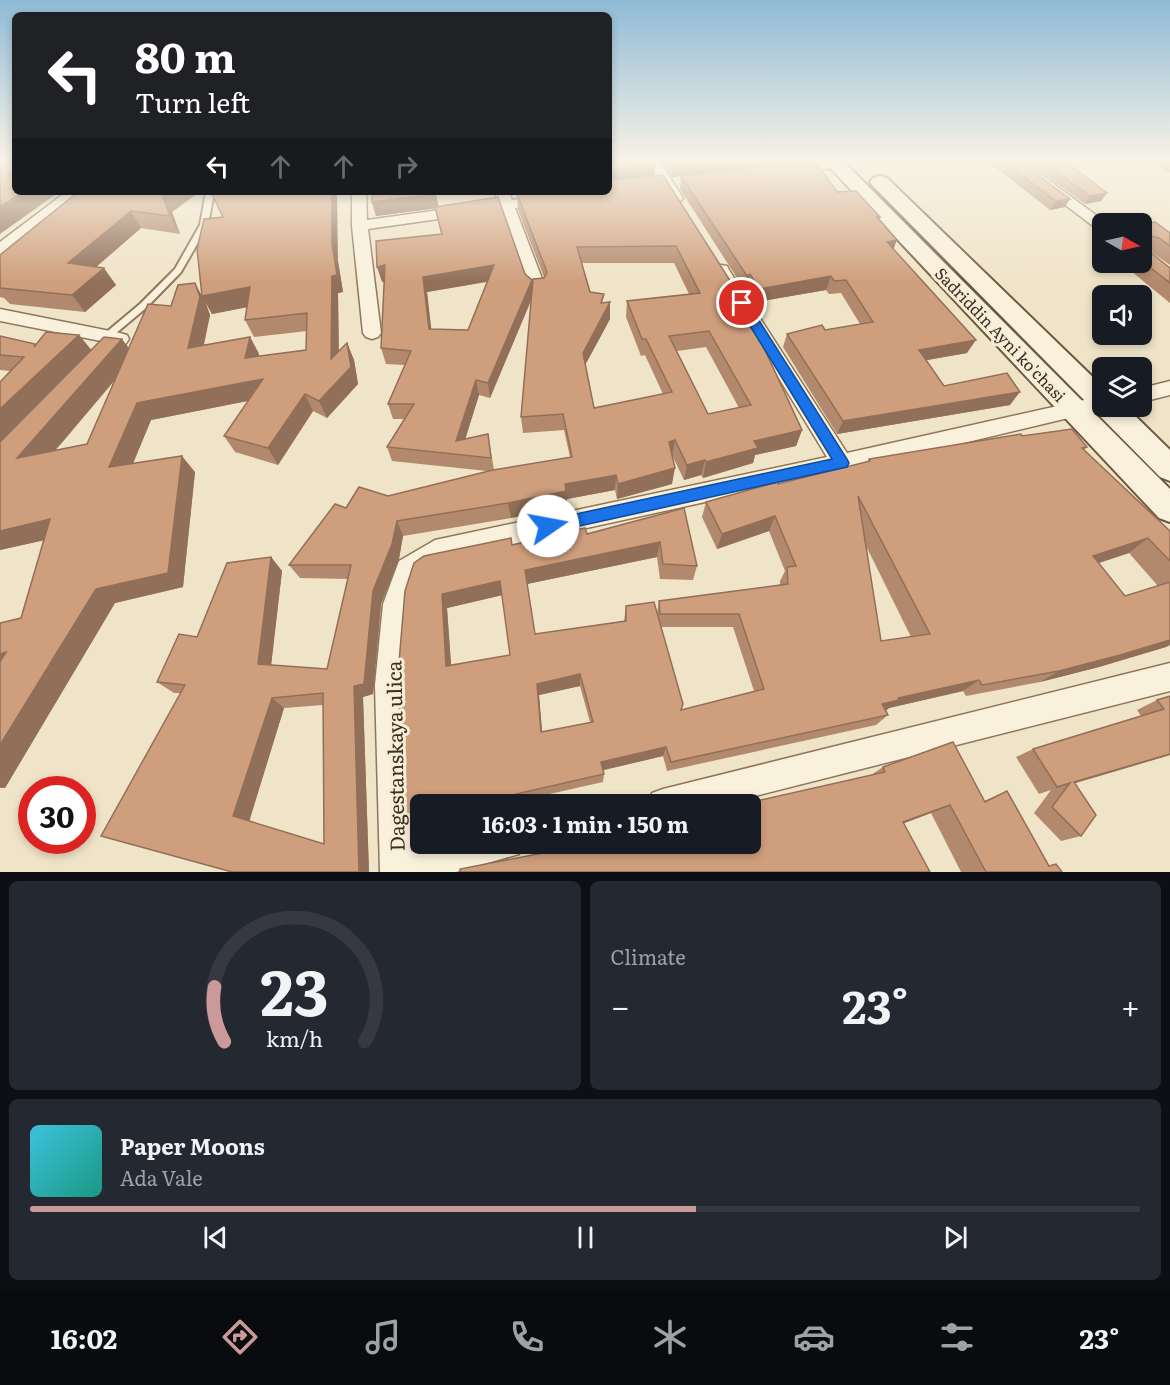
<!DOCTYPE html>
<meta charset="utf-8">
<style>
body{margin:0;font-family:Literata,serif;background:#242831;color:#f1f3f6;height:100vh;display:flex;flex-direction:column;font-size:22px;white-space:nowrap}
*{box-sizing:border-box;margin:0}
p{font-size:20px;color:#9ea1a6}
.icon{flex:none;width:33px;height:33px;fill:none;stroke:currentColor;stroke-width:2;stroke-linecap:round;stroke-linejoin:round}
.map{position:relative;height:872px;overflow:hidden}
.side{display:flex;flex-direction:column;gap:9px;padding:9px;background:#0d0f14;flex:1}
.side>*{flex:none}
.hud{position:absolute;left:12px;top:12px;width:600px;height:183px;border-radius:9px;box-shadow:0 3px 9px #0003;background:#202124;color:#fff;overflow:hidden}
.needle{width:39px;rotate:99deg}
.buttons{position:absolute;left:1092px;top:213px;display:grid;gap:12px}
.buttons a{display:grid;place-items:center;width:60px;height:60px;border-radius:9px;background:#171b24;box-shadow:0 3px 9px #0003;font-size:30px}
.speed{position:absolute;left:18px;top:776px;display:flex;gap:12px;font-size:30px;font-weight:700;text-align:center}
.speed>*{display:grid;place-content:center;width:78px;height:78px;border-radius:50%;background:#171b24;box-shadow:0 3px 9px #0003;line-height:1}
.speed .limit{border:9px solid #d22;background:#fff;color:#111}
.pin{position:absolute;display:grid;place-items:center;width:51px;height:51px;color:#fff;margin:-26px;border:3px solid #fff;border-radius:50%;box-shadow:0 2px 6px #0007}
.me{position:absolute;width:66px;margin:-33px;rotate:78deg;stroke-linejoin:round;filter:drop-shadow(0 0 4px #0008)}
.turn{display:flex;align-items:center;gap:21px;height:126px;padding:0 24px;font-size:27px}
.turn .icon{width:78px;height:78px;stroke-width:2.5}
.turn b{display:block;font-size:42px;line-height:51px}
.lanes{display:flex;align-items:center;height:57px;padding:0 24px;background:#0003;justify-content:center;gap:30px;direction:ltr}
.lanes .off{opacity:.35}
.big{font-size:45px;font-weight:700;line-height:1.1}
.side .card{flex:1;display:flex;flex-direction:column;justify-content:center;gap:9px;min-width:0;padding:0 21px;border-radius:9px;background:#242831}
.side .dial{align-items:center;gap:0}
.dial svg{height:156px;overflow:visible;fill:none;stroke:#363941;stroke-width:7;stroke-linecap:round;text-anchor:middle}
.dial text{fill:#f1f3f6;stroke:none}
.song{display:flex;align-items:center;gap:18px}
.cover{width:72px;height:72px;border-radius:9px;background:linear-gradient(135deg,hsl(190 70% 55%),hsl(170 70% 35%))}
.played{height:6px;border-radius:3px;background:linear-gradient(90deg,#cc999b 60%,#363941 60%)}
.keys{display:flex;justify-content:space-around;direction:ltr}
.heat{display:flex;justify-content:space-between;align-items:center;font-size:33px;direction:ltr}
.side .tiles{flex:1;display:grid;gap:9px;grid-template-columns:1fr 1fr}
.card:last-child{grid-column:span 2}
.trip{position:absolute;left:410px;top:794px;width:351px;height:60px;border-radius:9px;background:#171b24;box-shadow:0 3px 9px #0003;font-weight:700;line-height:60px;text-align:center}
.menu{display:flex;height:96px;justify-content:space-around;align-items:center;background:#090b0e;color:#9ea1a6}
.menu .icon{width:42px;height:42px}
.menu .current{color:#cc999b}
.menu b{font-size:27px;color:#f1f3f6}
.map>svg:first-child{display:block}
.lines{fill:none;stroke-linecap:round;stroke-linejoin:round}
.lane-casing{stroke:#8d765c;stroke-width:4}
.street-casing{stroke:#8d765c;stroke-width:3}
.secondary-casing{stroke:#6f573f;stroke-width:4}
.lane{fill:#faf1dc;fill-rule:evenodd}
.street{fill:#faf1dc;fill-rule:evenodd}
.secondary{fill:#faf1dc;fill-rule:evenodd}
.wall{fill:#b2896c;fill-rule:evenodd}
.shaded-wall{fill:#916f58}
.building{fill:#cf9f7d;stroke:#916f58;stroke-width:1.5;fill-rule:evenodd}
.route{fill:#1a73e8;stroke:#114b97;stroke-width:1.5}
.labels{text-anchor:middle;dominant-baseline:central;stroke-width:6;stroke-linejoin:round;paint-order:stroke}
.street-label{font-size:16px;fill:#3d2e20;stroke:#f7eed8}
.near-street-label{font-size:20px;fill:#3d2e20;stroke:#f7eed8}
</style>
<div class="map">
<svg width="1170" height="872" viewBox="0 0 1170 872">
<rect width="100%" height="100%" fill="#f0e4c8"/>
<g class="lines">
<g class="lane-casing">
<polygon id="lane" points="206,192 214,192 208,225 181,272 146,308 109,339 103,339 101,337 103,335 140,304 175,269 200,225"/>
</g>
<g class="street-casing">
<g id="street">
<polygon points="645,160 659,160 683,198 681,201 671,201"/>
<path d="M 830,160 L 840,160 L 842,163 C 835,170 791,176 784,169 L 791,165 Z"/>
<polygon points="1006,160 1021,160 1108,224 1102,224 1102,231 1097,229"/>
<polygon points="66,192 82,192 6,253 0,255 0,242"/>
<polygon points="352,192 366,192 367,220 498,202 495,192 509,192 512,200 568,192 606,192 599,196 515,208 546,289 543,293 531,293 528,289 501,210 368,229 381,333 378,337 372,339 366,337 363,333 352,226"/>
<polygon points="721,265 727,266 729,270 847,453 1102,396 1102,406 1110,406 1102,410 842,472 441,560 418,576 409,604 403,685 411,851 444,843 524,843 519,854 456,872 380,872 375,685 383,604 399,561 435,540 827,457 713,270 715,266"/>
<path d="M 0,309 L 120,333 L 127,335 L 129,339 C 122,350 111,364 97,360 L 95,355 L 106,342 L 0,321 Z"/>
<polygon points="1170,381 1170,395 1142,402 1142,388"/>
<polygon points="1170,663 1170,691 723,804 648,804 652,793 663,789"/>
</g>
</g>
<g class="secondary-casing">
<g id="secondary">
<polygon points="823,160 842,160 1170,489 1170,522 1159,518"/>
<polygon points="880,176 887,178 1102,386 1102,406 1125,406 1170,450 1170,481 1160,477 873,186 870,182 873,178"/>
</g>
</g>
<use href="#lane" class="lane"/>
<use href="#street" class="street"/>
<use href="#secondary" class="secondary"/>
</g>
<g class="wall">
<polygon points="661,160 799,160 672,177"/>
<polygon points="986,160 1018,160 1065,207 1050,210"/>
<polygon points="1024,160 1063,160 1107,193 1101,201 1085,204"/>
<polygon points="1150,160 1170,160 1170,173"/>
<path d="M 655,165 L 655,176 L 736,290 L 735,295 L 802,430 L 796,446 L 755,455 L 753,463 L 703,478 L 701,475 L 684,480 L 673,457 L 672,484 L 617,499 L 615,490 L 567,499 L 567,506 L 511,518 L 403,536 L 399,559 L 381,604 L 373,694 L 363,697 L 369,872 L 232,872 L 180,693 L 174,693 L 157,682 L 197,637 L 271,557 L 282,571 L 271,665 L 327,669 L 348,579 L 300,578 L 289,565 L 346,508 L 388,496 L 487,471 L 392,461 L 387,447 L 404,419 L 393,419 L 388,404 L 405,365 L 386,364 L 381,348 L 384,282 L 382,282 L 441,234 L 435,208 L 376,216 L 372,202 L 438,206 L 532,280 L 533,284 L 544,277 L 518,210 L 517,194 L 519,193 L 519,192 L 609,192 ZM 582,263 L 674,263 L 689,294 L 627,301 L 626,317 L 641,356 L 645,355 L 663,394 L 594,408 L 585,365 L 610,319 L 610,302 L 604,303 L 590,292 ZM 487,282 L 468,330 L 431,329 L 427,292 ZM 531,301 L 521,417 L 523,433 L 564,430 L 570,457 L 494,470 L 488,434 L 465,439 L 479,395 L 490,398 ZM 706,347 L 739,408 L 708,414 L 677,351 ZM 323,705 L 324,844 L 249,821 L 284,708 Z"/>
<polygon points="681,176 837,192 880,217 879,220 893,249 967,353 926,360 944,386 1010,405 837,434 783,347 787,334 825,330 860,324 841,293 829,294 826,290 756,302 746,288 744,289 680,189"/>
<polygon points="78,192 199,192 172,212 180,234 141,228 96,267 116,285 85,312 10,304 4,298 0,297 0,255"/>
<path d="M 223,217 L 338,261 L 343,292 L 338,293 L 339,352 L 347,343 L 354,360 L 358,384 L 327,418 L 313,411 L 278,465 L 235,452 L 224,436 L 248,401 L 151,420 L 133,463 L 195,472 L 183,587 L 115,603 L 5,788 L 0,788 L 0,623 L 21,618 L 44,540 L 0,550 L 10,371 L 0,370 L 0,336 L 35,344 L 36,345 L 79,335 L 91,350 L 129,348 L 171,306 L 202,296 ZM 205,302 L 212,314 L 247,307 L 245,320 L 254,337 L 307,331 L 306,350 L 259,356 L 259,354 L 250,337 L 204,345 L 210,315 ZM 115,380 L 87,444 L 55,450 L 61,444 Z"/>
<polygon points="1142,225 1170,233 1170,265 1150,251 1150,252 1170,268 1170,303 1120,262 1142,262"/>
<polygon points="1102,231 1102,249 1094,243"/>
<path d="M 1022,436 L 1087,447 L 1084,450 L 1170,531 L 1170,645 L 1166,647 L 1099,667 L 1040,682 L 966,696 L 963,691 L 889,708 L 886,711 L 888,715 L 876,725 L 667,771 L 663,756 L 603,770 L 604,774 L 603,782 L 519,801 L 519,803 L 516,804 L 420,804 L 420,824 L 412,826 L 404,820 L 405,591 L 512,545 L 587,534 L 684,508 L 697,566 L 693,580 L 660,579 L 657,557 L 527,584 L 535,634 L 624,621 L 626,606 L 657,613 L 659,601 L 780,585 L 780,581 L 785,571 L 769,531 L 717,549 L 702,517 L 706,502 L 867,462 L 869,459 ZM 866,546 L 873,560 L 911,637 L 881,641 ZM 1129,553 L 1158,586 L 1125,596 L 1098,563 ZM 502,595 L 510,655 L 451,665 L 447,608 ZM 661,627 L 733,627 L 754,691 L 681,710 ZM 580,686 L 590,722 L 542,732 L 539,695 Z"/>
<polygon points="1170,696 1170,755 1075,783 1081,836 1061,841 1034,813 1051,790 1039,794 1016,757 1033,749 1141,716 1137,710 1157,700"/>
<polygon points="883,767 984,801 1007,791 1049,865 1062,872 961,872 931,813 904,823 586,850 871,775"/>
</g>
<g class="shaded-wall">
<polygon points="699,160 799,160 799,161 672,177 674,163"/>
<polygon points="655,165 654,179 609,185 609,171"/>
<polygon points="23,192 59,192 0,234 0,207"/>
<polygon points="167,192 199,192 172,212 180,234 170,216 162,195"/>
<polygon points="332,192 337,192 338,261 343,292 338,293 339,376 331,359"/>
<polygon points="1107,193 1101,201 1085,204 1090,196"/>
<polygon points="436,194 439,208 376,216 372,202"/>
<polygon points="1070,199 1065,207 1050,210 1056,201"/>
<polygon points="131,211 141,228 81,280 68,263"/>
<polygon points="897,240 892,253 887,242"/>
<polygon points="385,265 389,281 382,282 377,267"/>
<polygon points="494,265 496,280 427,292 433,344 429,329 423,277"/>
<polygon points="104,268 116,285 85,312 72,295"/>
<polygon points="750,274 746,288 744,289 747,276"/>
<polygon points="831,276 826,290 756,302 759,289"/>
<polygon points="532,280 533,295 490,398 488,383"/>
<polygon points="195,283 202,296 250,287 259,305 212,314 205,301 210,315 199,365 188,348"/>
<polygon points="610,302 610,319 583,369 583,353"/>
<polygon points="79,335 93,352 0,443 0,409 34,347 35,344 50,361"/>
<polygon points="250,337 259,354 255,375 245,358"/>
<polygon points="122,339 135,356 35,474 17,458"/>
<polygon points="976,340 967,353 911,363 919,350"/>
<polygon points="347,343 354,360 358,384 327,418 319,401"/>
<polygon points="263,379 272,396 151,420 125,483 109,467 137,403"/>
<polygon points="476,380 479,395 460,456 456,441"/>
<polygon points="1020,392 1010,405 837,434 843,421"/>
<polygon points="305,394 313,411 278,465 268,448"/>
<polygon points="802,430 796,446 755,455 753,463 703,478 706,462 754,441"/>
<polygon points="675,440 672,456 669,442"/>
<polygon points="182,456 195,472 183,587 115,603 5,788 0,787 0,745 96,589"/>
<polygon points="705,460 701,475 684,480 687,465"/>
<polygon points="675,468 672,484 617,499 618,484"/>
<polygon points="616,475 615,490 567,499 567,506 511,518 508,503 565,484"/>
<polygon points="775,516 769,531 717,549 722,534"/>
<polygon points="50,519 68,535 0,550 0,531"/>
<polygon points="397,521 403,536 399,559 381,604 373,694 363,697 369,872 359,872 354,686 373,591"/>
<polygon points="1148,538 1129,553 1075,571 1093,556"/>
<polygon points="660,542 657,557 527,584 525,570"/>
<polygon points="271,557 282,571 270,675 258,664"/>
<polygon points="500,581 503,595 447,608 452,678 446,666 442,594"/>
<polygon points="1170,640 1170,645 1166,647 1099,667 1040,682 1059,671"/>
<polygon points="6,652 0,671 0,654"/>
<polygon points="580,674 580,686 539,695 543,742 541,732 537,684"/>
<polygon points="979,680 963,691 889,708 886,710 882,704 898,698"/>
<polygon points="272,698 284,708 249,822 233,816"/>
<polygon points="666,747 663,756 600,771 601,762"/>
<polygon points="1170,754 1170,755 1069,785 1070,784"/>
<polygon points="950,805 931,813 886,830 903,822"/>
</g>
<g class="building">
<polygon points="0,160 15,160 15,192 23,192 0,207"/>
<polygon points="609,160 652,160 655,165 609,171"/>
<polygon points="672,160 699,160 674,163"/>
<polygon points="814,160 837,192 856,191 880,217 877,217 897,240 887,242 976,340 919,350 944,386 1007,373 1020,392 843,421 787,334 822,325 825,330 873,322 846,280 834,281 831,276 759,289 750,274 747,276 681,176"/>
<polygon points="1001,160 1018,160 1070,199 1056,201"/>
<polygon points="1040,160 1063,160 1107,193 1090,196"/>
<path d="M 663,175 L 736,290 L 732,291 L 758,335 L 802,430 L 754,441 L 758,448 L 706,462 L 705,460 L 687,465 L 675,440 L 669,442 L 675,468 L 618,484 L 616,475 L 565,484 L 566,491 L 508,503 L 397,521 L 392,544 L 373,591 L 364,684 L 354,686 L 359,872 L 232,872 L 101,836 L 185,685 L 157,682 L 179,634 L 197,637 L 227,563 L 271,557 L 258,664 L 327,669 L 351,565 L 289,565 L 335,504 L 346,508 L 359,487 L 388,496 L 493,470 L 572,457 L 563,414 L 521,417 L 533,279 L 544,278 L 547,272 L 517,194 L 527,192 L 609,192 L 609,180 ZM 676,246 L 700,293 L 627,301 L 642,339 L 646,339 L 672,392 L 594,408 L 583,353 L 610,302 L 601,303 L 604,294 L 590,292 L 577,247 ZM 709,331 L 751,405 L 708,414 L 669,336 ZM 323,693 L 324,844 L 233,816 L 272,698 Z"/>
<polygon points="78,192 167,192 162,195 170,216 131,211 68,263 104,268 72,295 0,288 0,255"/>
<polygon points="211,192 332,192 332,244 337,275 332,276 331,359 347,343 351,367 319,401 305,394 268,448 224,436 263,379 137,403 109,467 182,456 168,573 96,589 0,745 0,662 6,652 0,654 0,623 21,618 50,519 0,531 0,442 104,337 122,339 17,458 87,444 148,304 171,306 178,285 195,283 200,297 188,348 250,337 245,358 306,350 307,313 245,320 250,287 202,296 197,249 204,219 223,217"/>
<polygon points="372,192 436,192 436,194 372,202"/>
<path d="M 498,197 L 525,274 L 532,280 L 488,383 L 476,380 L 456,441 L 488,434 L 491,458 L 387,447 L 414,404 L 388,404 L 411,351 L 381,348 L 385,265 L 377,267 L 376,241 L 442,234 L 435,207 ZM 494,265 L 468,330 L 429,329 L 423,277 Z"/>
<polygon points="1155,222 1170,233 1170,246 1159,238 1150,236 1150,252 1170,268 1170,283 1142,261 1142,225"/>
<polygon points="46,332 79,335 0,409 0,382 24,357 0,355 0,336 35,344 34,347"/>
<path d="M 1072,429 L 1087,447 L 1082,448 L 1170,531 L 1170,561 L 1148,538 L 1093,556 L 1125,596 L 1170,582 L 1170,640 L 1120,655 L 1059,671 L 982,685 L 979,680 L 898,698 L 899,700 L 882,704 L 888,715 L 671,762 L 666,747 L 601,762 L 604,774 L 516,794 L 516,796 L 479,804 L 420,804 L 420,816 L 404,820 L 398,674 L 405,591 L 414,563 L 424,556 L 511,538 L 512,545 L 585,528 L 587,534 L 684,508 L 697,566 L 663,564 L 660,542 L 525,570 L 535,634 L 626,621 L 626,606 L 654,602 L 683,704 L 681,710 L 764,689 L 739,614 L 660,614 L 659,601 L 788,584 L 787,567 L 796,566 L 775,516 L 722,534 L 706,502 L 777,482 L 778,484 L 870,461 L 869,459 L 1021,434 L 1022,436 ZM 858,496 L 930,634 L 881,641 ZM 500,581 L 510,655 L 446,666 L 442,594 ZM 580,674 L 593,722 L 541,732 L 537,684 Z"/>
<polygon points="1170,696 1170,754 1074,782 1096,815 1081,836 1052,807 1070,783 1057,787 1033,749 1164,709 1157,700"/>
<polygon points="953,742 985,802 1007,791 1049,866 1056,864 1062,872 986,872 950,805 903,822 930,872 460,872 460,869 548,852 546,843 584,843 586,850 603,843 750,843 750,804 743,804 885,772 883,767"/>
</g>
<linearGradient id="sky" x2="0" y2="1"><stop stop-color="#8fbad6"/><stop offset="0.57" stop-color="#f8f3e6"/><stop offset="1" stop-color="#f8f3e6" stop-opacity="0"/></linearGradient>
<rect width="1170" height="282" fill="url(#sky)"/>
<polygon class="route" points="742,299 746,300 847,459 849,463 847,467 548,533 543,531 541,526 543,522 548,520 832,459 736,303"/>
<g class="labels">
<g class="street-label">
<text transform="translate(1001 334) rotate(46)">Sadriddin Ayni ko'chasi</text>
</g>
<g class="near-street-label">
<text transform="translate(394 756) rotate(-91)">Dagestanskaya ulica</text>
</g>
</g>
</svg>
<div class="buttons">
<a><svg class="needle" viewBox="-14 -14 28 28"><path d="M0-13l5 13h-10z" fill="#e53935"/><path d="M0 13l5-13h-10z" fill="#9ea1a6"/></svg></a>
<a><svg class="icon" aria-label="sound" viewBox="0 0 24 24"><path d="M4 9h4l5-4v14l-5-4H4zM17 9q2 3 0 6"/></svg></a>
<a><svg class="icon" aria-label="layers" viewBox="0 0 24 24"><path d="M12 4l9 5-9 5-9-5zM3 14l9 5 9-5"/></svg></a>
</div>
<div class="speed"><div class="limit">30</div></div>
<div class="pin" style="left:742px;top:303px;background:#d93025"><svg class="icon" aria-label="arrive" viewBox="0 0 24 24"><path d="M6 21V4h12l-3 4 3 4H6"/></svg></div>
<svg class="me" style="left:548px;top:526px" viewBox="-20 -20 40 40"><circle r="19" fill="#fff"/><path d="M0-13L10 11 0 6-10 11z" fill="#1a73e8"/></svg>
<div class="trip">16:03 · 1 min · 150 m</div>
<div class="hud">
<div class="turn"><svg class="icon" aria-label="left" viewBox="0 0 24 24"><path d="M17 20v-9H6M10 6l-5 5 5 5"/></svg><div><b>80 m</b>Turn left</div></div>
<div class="lanes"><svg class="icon" aria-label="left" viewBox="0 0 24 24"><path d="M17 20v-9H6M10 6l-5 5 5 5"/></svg><svg class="icon off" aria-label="ahead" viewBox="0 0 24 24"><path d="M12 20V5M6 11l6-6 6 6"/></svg><svg class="icon off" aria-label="ahead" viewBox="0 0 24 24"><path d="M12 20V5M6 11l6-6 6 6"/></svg><svg class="icon off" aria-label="right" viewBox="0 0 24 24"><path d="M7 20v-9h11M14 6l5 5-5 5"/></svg></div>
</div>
</div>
<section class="side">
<div class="tiles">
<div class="card dial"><svg viewBox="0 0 100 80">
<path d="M14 69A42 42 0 1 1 86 69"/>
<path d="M14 69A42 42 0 0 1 9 41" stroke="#cc999b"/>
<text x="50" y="56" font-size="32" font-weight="700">23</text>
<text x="50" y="72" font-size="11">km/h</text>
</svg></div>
<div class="card"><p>Climate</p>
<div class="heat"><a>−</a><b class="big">23°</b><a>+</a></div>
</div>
<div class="card">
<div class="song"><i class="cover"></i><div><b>Paper Moons</b><p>Ada Vale</p></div></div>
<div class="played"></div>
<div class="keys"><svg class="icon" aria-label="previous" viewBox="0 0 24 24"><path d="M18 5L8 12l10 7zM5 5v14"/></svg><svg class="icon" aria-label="pause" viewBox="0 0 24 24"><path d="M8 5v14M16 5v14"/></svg><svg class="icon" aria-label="next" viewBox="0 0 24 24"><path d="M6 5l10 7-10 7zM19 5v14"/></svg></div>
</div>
</div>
</section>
<nav class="menu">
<b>16:02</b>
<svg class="icon current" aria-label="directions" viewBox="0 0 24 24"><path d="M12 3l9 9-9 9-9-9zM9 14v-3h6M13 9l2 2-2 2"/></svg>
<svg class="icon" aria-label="music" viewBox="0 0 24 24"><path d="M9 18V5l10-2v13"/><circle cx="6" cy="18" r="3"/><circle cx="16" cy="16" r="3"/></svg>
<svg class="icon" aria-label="phone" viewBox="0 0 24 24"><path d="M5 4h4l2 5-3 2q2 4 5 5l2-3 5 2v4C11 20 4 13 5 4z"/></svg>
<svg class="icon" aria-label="climate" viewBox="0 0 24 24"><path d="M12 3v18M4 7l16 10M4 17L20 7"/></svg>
<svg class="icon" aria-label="car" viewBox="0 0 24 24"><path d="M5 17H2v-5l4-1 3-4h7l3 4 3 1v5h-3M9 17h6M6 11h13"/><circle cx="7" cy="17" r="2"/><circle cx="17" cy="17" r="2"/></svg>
<svg class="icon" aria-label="filters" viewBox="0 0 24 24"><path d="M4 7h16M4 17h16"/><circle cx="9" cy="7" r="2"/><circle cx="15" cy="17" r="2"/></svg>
<b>23°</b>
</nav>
